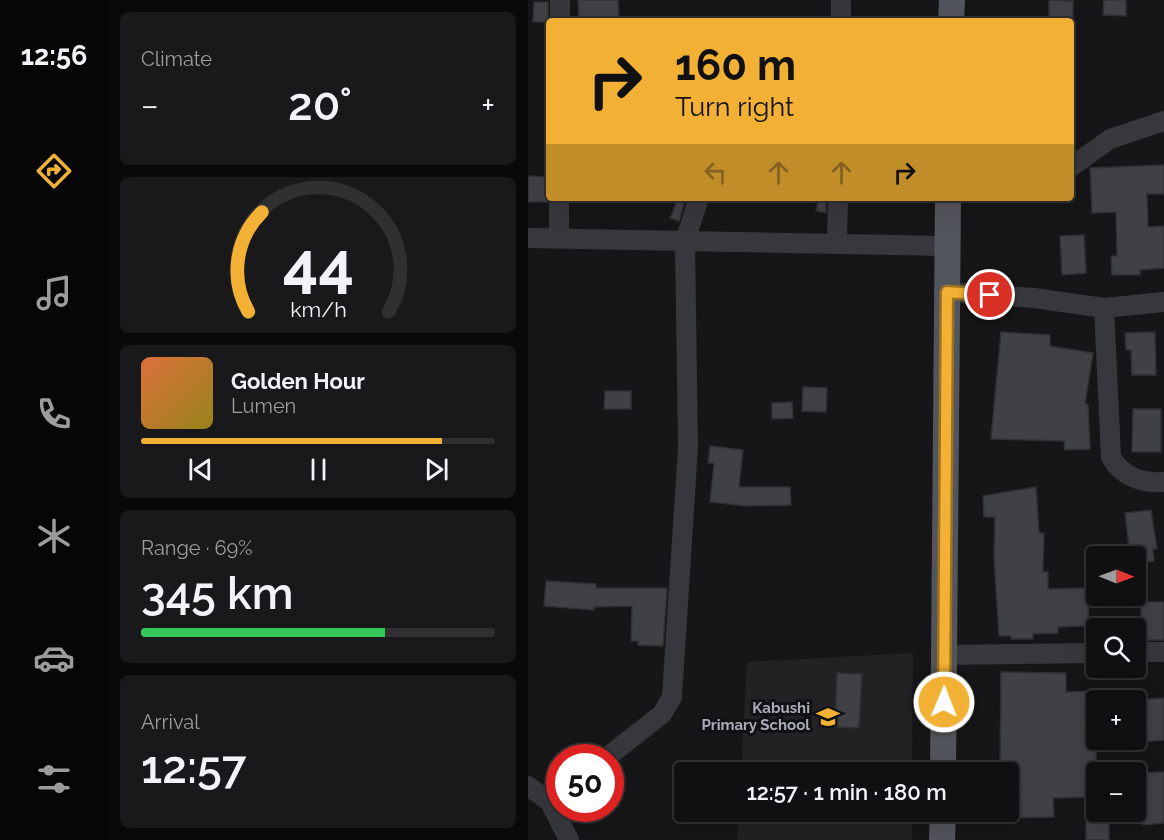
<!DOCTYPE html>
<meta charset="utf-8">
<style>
body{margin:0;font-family:Raleway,sans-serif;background:#19191b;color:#f1f3f6;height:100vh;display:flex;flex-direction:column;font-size:22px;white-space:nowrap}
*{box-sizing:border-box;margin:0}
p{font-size:20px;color:#9c9d9f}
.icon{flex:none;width:33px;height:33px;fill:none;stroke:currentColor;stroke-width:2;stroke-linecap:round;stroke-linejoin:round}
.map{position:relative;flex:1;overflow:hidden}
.details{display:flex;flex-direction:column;gap:12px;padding:12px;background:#09090a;width:420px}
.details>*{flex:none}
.banner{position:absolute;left:18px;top:18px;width:528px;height:183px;border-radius:6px;box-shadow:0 6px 24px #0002,0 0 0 2px #303032;background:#f2b134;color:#111;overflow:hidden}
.needle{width:39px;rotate:91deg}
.tools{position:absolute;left:558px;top:546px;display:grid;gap:12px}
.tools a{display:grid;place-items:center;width:60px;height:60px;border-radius:6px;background:#101012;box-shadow:0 6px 24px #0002,0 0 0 2px #303032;font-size:30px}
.speed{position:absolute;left:18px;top:744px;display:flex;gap:12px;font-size:30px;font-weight:700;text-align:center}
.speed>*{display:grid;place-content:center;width:78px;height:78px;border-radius:50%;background:#101012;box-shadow:0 6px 24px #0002,0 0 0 2px #303032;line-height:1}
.speed .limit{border:9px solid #d22;background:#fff;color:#111}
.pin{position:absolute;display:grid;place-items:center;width:51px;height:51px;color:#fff;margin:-26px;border:3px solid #fff;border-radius:50%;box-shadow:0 2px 6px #0007}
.me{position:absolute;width:66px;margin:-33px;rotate:1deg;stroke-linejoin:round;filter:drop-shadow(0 0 4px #0008)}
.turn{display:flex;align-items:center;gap:21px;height:126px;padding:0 30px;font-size:27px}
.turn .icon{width:78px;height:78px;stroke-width:2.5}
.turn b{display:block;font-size:42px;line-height:51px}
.lanes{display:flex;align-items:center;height:57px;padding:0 30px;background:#0003;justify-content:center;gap:30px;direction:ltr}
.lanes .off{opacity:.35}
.big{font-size:45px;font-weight:600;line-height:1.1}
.details .widget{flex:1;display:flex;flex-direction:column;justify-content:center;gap:9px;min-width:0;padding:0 21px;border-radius:9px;background:#19191b}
.details .dial{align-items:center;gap:0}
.dial svg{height:156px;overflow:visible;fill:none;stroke:#303032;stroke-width:7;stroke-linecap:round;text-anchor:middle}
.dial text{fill:#f1f3f6;stroke:none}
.song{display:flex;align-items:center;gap:18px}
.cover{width:72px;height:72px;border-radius:9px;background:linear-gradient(135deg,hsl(20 70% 55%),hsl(50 70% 35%))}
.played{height:6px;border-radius:3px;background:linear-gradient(90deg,#f2b134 85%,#303032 85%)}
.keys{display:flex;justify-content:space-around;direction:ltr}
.heat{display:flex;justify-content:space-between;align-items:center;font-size:33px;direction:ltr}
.charge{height:9px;border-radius:4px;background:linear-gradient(90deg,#34c759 69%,#303032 0)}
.trip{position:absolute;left:146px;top:762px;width:345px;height:60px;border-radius:6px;background:#101012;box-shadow:0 6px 24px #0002,0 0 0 2px #303032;font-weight:600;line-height:60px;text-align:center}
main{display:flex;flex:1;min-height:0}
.dock{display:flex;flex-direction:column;width:108px;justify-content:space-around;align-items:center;background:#060607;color:#9c9d9f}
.dock .icon{width:42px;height:42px}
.dock .current{color:#f2b134}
.dock b{font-size:27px;color:#f1f3f6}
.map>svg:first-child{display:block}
.built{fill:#222225}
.building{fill:#404145;stroke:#303034;stroke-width:1.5}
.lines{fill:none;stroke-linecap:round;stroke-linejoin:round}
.minor{stroke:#37383d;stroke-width:20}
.major{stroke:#53555c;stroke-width:26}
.route-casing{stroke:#9d7322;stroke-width:15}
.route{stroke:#f2b134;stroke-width:10}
.labels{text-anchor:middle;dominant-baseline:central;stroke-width:6;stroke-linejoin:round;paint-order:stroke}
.poi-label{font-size:15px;font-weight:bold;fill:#a8adb8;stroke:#111113;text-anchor:end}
</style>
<main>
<nav class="dock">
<b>12:56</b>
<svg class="icon current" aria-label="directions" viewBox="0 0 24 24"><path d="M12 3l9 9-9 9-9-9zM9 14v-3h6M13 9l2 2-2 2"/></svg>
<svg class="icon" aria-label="music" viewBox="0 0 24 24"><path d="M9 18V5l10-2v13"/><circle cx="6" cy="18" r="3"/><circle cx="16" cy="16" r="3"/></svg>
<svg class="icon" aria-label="phone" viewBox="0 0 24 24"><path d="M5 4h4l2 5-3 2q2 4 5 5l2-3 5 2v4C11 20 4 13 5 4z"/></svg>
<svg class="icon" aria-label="climate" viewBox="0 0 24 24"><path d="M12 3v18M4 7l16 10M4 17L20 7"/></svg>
<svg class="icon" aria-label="car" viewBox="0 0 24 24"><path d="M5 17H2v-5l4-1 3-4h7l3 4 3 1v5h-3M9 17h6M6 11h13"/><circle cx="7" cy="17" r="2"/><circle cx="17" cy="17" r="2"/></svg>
<svg class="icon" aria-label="filters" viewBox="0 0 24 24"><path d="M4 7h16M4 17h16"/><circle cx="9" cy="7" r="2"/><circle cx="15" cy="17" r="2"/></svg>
</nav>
<section class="details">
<div class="widget"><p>Climate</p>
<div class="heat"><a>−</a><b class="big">20°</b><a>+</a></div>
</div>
<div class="widget dial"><svg viewBox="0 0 100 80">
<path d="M14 69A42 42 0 1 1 86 69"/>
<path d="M14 69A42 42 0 0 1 21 18" stroke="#f2b134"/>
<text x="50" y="56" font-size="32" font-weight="700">44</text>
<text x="50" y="72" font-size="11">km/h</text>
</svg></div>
<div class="widget">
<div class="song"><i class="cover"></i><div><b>Golden Hour</b><p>Lumen</p></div></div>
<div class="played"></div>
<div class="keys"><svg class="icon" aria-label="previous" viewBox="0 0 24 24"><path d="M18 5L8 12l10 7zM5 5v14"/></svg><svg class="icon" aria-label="pause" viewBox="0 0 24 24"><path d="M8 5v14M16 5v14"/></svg><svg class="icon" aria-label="next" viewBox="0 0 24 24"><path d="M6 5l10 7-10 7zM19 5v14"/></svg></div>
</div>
<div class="widget"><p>Range · 69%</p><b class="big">345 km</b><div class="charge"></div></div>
<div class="widget"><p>Arrival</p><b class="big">12:57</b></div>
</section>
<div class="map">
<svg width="636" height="840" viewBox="0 0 636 840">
<rect width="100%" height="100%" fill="#161618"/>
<g class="built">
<polygon points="385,653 384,772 213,772 219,662"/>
<polygon points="211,812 384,812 384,840 209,840"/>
</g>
<g class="building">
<polygon points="50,0 90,0 91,20 51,21"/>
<polygon points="521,0 545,1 545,17 521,18"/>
<polygon points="576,0 598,0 598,16 575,15"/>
<polygon points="6,2 20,2 20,22 5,22"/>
<polygon points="636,165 636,194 619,194 620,227 636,226 636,268 612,270 612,275 584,275 583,256 589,256 588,212 564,213 562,168"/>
<polygon points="0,176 21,177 19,202 0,202"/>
<polygon points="291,198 298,198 298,213 288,211"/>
<polygon points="149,201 156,204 151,221 142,218"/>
<polygon points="556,235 558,273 534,275 532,236"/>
<polygon points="473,332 522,335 522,346 565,353 557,404 560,404 562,449 537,450 536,441 463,439"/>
<polygon points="627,332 628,375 604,375 603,350 598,350 597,333"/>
<polygon points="275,387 299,388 298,412 274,411"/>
<polygon points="77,391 103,391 103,409 76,409"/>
<polygon points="264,402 265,418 244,419 244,403"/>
<polygon points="605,409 633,409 633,452 604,452"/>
<polygon points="182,446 215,450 211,487 262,487 263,505 219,506 182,502 186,463 180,463"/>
<polygon points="508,487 511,533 516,533 515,572 520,572 520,589 559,588 561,626 530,627 530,633 505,634 505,639 483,639 483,636 471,636 466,556 467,517 456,517 455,496"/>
<polygon points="623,510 629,549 625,549 626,561 608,563 608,556 602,556 597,513"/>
<polygon points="18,581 68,584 68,588 139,588 135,646 110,645 110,641 103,641 104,606 66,607 66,610 16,606"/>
<rect x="613" y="602" width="23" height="38"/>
<polygon points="473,672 538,673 538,692 568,691 568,797 525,798 526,817 480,818 480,772 472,772"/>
<polygon points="309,673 334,674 331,728 307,727"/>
<polygon points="636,698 636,740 615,742 608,700"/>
<polygon points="636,772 636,823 614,825 612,793 616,792 615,773"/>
<rect x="558" y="815" width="23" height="25"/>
</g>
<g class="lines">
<g class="minor">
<polyline points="32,21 32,0"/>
<polyline points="313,21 313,0"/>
<polyline points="543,167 582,139 636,121"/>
<polyline points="31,198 31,238"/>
<polyline points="0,238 419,246"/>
<polyline points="309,244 310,198"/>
<polyline points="419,292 506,298 576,308 636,302"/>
<path d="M 576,308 L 583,457 C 593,476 615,484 636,482"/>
<polyline points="608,652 636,652"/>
<polyline points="416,655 568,653"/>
<polyline points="78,758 134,714 144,697 160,447 157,241 171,198"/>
<polyline points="0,786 22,802 41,840"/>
</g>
<g class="major">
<polyline points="423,21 424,0"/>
<polyline points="415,772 420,198"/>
<polyline points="414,840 415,812"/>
</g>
</g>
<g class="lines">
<g class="route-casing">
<polyline id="route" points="416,702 419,292 462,295"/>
</g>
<use href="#route" class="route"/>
</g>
<defs>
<g id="school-bare" transform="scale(1.8)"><path d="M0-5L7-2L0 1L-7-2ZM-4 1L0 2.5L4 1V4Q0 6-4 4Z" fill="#f2b134" stroke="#111113" stroke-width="2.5" paint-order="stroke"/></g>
</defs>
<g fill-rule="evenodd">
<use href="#school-bare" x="300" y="717"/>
</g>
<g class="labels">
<g class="poi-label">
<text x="282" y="708">Kabushi<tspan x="282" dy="17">Primary School</tspan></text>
</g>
</g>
</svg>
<div class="tools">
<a><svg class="needle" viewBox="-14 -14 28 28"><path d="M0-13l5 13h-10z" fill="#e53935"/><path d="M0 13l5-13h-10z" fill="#9c9d9f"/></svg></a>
<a><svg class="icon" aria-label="search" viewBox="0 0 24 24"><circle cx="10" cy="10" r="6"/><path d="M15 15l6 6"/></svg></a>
<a>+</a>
<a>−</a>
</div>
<div class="speed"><div class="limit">50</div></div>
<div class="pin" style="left:462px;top:295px;background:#d93025"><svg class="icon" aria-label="arrive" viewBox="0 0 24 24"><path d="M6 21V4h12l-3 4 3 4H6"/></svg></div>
<svg class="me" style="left:416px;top:702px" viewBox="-20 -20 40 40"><circle r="17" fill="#f2b134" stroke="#fff" stroke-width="3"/><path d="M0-11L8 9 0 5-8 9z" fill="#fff"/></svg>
<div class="trip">12:57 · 1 min · 180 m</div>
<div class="banner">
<div class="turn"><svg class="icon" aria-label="right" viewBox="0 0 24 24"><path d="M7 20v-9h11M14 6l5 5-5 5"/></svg><div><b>160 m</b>Turn right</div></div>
<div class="lanes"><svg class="icon off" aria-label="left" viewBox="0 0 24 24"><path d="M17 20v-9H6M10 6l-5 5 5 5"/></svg><svg class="icon off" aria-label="ahead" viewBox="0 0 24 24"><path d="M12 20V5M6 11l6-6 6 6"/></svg><svg class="icon off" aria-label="ahead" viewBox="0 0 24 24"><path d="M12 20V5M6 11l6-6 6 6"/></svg><svg class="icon" aria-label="right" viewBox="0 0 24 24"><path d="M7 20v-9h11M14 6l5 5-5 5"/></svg></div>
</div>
</div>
</main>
